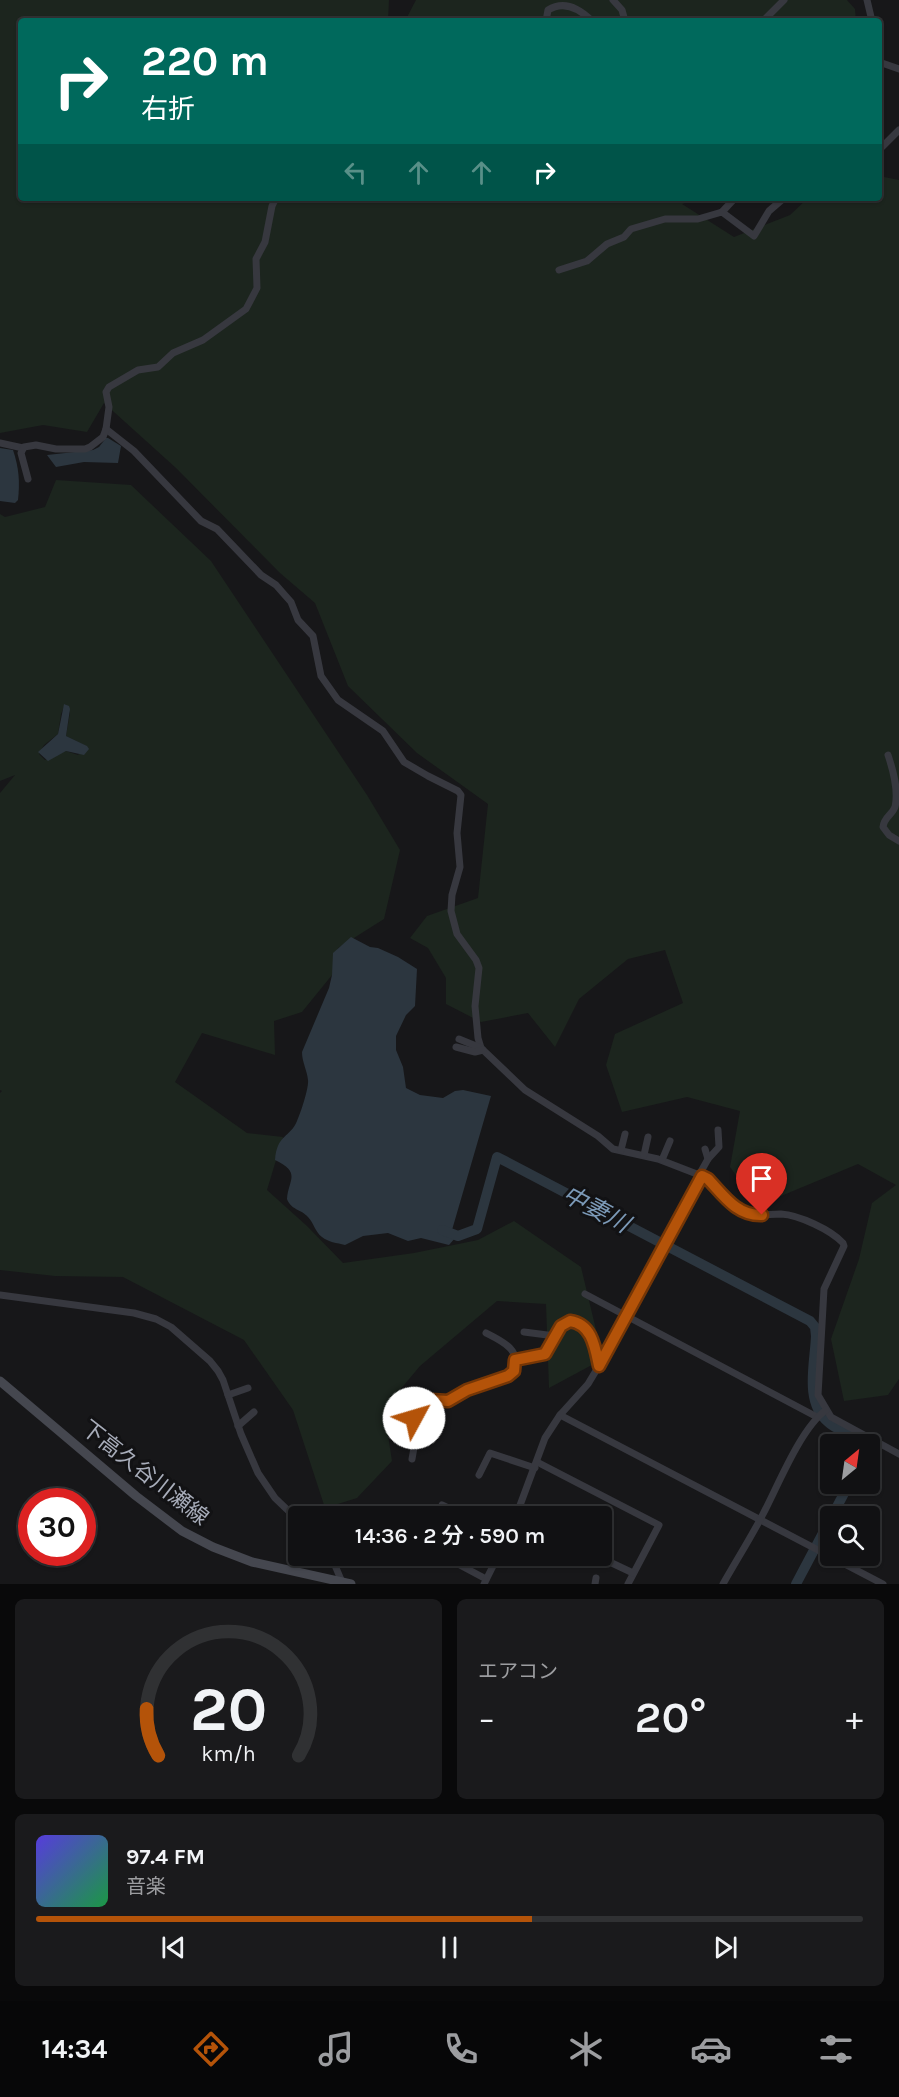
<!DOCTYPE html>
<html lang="ja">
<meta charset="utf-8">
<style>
body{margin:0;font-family:Karla,"Noto Sans JP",sans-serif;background:#1a1a1c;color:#f1f3f6;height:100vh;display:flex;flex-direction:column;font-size:22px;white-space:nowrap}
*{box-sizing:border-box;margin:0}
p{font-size:20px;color:#9c9da0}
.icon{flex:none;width:33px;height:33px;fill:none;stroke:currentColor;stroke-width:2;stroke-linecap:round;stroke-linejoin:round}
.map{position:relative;height:1584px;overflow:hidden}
.details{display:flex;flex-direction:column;gap:15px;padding:15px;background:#09090a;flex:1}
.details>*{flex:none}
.guide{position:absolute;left:18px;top:18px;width:864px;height:183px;border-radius:6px;box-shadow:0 2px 4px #0004,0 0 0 2px #303133;background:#00695c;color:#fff;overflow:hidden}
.needle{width:39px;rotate:29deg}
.tools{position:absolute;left:820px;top:1434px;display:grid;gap:12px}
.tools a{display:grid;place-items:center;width:60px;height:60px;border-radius:6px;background:#111113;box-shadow:0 2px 4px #0004,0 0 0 2px #303133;font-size:30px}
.speed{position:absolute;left:18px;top:1488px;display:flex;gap:12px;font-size:30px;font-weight:700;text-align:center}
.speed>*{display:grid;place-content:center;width:78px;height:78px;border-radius:50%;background:#111113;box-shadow:0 2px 4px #0004,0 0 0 2px #303133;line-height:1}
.speed .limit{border:9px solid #d22;background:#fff;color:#111}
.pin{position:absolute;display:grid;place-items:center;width:51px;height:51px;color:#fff;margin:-62px -26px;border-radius:50% 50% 50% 0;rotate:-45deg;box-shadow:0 0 6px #0007}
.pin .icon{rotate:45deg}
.me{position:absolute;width:66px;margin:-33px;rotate:51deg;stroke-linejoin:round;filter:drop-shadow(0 0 4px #0008)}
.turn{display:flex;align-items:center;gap:21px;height:126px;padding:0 24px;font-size:27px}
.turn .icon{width:78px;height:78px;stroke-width:2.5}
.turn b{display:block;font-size:42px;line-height:51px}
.lanes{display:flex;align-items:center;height:57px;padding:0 24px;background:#0003;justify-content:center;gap:30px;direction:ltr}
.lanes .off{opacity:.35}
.big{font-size:45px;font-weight:600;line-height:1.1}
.details .widget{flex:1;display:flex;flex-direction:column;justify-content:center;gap:9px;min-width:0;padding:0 21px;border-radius:9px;background:#1a1a1c}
.details .dial{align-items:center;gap:0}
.dial svg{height:156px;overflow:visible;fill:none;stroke:#303133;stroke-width:7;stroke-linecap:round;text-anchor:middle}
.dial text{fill:#f1f3f6;stroke:none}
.song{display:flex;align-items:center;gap:18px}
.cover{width:72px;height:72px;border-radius:9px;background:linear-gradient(135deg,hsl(250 70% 55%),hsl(140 70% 35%))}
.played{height:6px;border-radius:3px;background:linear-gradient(90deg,#b45309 60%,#303133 60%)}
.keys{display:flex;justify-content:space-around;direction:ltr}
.heat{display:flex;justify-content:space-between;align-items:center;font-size:33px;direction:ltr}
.details .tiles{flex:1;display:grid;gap:15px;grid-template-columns:1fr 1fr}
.widget:last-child{grid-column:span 2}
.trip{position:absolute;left:288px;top:1506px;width:324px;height:60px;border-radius:6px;background:#111113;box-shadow:0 2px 4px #0004,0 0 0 2px #303133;font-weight:600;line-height:60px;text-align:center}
.tabs{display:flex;height:96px;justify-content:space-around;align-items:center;background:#070708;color:#9c9da0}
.tabs .icon{width:42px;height:42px}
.tabs .on{color:#b45309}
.tabs b{font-size:27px;color:#f1f3f6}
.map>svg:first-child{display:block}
.green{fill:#1c251e;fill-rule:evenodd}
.water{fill:#2c363f}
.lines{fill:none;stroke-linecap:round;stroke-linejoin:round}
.river{stroke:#2c363f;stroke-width:10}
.street{stroke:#37383f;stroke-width:7}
.secondary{stroke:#45474f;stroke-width:9}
.route-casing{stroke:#753606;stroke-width:15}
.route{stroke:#b45309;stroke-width:10}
.labels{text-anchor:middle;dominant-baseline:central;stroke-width:6;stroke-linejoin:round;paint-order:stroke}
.street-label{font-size:22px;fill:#a8adba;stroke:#121214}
.water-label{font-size:24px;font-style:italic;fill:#7c9ab8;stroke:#121214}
</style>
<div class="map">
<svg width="899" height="1584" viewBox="0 0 899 1584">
<rect width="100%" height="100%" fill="#171719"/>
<g class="green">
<polygon points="0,0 389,0 388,21 21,21 21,198 699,198 682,204 734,237 790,215 808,198 879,198 879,176 899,180 899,1379 888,1395 844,1401 831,1339 859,1259 872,1203 896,1185 858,1164 781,1196 747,1190 730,1167 740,1111 687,1097 622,1112 606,1065 615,1034 683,1003 665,950 628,959 579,999 555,1047 528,1013 481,1022 446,1004 446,978 428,948 410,938 427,916 478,898 488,804 417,753 348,686 315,603 280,573 176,468 104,403 87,432 43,425 0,433"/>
<polygon points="416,0 847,0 855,9 856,21 405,21"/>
<path d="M 56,480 L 131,485 L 211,561 L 367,795 L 400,850 L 384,919 L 338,948 L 332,975 L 302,1012 L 274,1021 L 275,1055 L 202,1033 L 175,1082 L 247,1133 L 283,1137 L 267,1190 L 307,1226 L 343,1263 L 414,1253 L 478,1240 L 514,1221 L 581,1267 L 603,1359 L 549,1388 L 546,1304 L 497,1301 L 420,1366 L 384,1409 L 392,1461 L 357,1498 L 325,1508 L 293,1410 L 244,1340 L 123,1277 L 55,1276 L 0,1270 L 0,1093 L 2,1091 L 0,1090 L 0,793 L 15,775 L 0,781 L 0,514 L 5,517 L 45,507 ZM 65,704 L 70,713 L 66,736 L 86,746 L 78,755 L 66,751 L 45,760 L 39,754 L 44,745 L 58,734 L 61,714 Z"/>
</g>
<g class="water">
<polygon points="106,438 108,438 121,446 118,463 84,462 56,467 47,455 93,450 99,447"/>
<path d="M 0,448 L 13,450 C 19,468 20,481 18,500 L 15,503 L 0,501 Z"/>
<polygon points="64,704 69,706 70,709 66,736 87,746 89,749 84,755 66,751 48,761 38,752 58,734"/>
<path d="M 351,937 L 370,947 L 378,948 L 398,957 L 417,969 L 415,1006 L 406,1015 L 396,1036 L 396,1050 L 403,1067 L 406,1088 L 420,1095 L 443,1098 L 455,1091 L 463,1090 L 491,1096 L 452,1230 L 455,1238 L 449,1245 L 421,1238 L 408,1241 L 388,1233 L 363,1236 L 345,1245 C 337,1243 328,1242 322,1237 C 315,1232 314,1223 308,1217 C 301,1209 291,1210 287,1199 C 288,1180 302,1173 275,1160 C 277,1134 290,1138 297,1121 C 301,1112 309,1088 308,1080 C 307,1070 302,1062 302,1052 L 329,988 L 332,975 L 333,953 Z"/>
</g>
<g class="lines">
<g class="river">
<path d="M 442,1230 L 458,1236 L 477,1229 L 497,1157 L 505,1161 L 810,1321 L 815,1327 L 816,1336 C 815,1363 804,1402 828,1422 C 838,1432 854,1432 863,1444"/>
<polyline points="832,1516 849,1484"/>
<polyline points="796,1584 831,1518"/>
</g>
<g class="street">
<polyline points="613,0 622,10 625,21"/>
<polyline points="867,0 872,21"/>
<path d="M 546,21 L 548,10 C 564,0 580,9 592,21"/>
<polyline points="763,21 784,0"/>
<polyline points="879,62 899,69"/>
<polyline points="879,150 899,130"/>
<polyline points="879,164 879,166"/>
<polyline points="722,212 735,198"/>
<polyline points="559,270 587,261 607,244 624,237 631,229 665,219 698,219 722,212 754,236 769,211 784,198"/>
<path d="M 106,429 L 134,451 L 201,521 L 217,529 L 261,575 L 276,585 L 283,593 L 291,602 L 298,620 L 313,636 L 321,676 L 338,700 L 383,731 L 404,762 L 428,776 L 458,791 L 461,795 L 457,833 L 460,867 L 452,895 L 451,911 L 457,934 L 476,960 L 479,968 L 475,1006 L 478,1038 L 481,1048 L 525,1090 L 598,1136 L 613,1149 L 658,1159 L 702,1176 C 718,1185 726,1206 744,1213 C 756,1217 768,1214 781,1214 C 799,1215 831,1230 843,1243 L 844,1246 L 824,1289 L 818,1395 L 831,1417 L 899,1454"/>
<polyline points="0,443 23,448"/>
<polyline points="28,479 21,453 24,447 36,445 56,449 85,449 90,447 103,437 106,429 109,407 106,392 109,387 138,370 158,367 173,353 203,340 246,309 257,288 256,259 265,242 272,206 276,198"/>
<path d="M 888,755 C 893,770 899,790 895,807 C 892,815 884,817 883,827 L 889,835 L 899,841"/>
<polyline points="459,1039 481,1048"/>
<polyline points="456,1047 475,1052 483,1050"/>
<polyline points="621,1150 625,1134"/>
<polyline points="644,1155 648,1137"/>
<polyline points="708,1159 719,1147 718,1130"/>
<polyline points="662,1160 670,1141"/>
<polyline points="699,1175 708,1159 705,1149"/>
<polyline points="585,1294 817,1417"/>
<polyline points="0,1295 134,1313 156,1319 171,1327 210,1361 218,1371 223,1380 241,1434 258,1473 275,1498 298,1520"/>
<polyline points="524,1332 555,1336"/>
<path d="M 515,1360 L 545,1354 L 561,1326 L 570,1321 C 592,1324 595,1347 599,1366"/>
<polyline points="228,1395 248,1388"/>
<polyline points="560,1415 883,1584"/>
<polyline points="238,1426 254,1412"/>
<path d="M 412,1459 L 415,1442 L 414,1414 C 431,1392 435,1407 451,1401 C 456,1398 460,1393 466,1390 C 482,1383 500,1381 514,1371 C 522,1350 502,1341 486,1333"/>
<polyline points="537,1462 659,1525 628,1584"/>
<polyline points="479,1475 490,1453 535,1468"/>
<polyline points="442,1505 465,1516"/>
<polyline points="516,1516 545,1438 560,1415 588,1384 603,1359 702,1176"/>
<polyline points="331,1556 342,1582"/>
<polyline points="443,1556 486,1579"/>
<polyline points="597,1556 633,1573"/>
<polyline points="484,1584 498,1556"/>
<polyline points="595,1584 596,1578"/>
<path d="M 723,1584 C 736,1561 750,1539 762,1516 C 778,1486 800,1429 826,1410"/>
</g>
<polyline class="secondary" points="0,1381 136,1496 182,1531 213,1547 252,1562 351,1584"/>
</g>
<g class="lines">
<g class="route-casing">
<path id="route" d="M 414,1418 L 415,1412 L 426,1402 L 431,1400 L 448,1401 L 467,1390 L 508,1376 L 514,1371 L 515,1360 L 545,1354 L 561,1326 L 570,1321 C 592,1324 595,1347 599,1366 L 702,1176 L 708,1179 C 724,1196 737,1216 762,1215"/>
</g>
<use href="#route" class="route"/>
</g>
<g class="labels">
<g class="street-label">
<text transform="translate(145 1473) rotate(38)">下高久谷川瀬線</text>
</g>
<g class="water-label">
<text transform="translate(596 1209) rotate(28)">中妻川</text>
</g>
</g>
</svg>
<div class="tools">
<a><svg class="needle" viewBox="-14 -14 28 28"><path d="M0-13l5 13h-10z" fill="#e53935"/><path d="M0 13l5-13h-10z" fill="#9c9da0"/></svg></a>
<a><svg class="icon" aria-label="search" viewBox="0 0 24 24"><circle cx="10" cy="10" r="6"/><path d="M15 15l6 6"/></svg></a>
</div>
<div class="speed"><div class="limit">30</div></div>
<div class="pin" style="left:762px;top:1215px;background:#d93025"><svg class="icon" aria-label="arrive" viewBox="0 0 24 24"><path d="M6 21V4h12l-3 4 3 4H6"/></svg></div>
<svg class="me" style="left:414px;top:1418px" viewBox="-20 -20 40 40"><circle r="19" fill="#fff"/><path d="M0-13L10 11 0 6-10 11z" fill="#b45309"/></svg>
<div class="trip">14:36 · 2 分 · 590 m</div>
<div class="guide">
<div class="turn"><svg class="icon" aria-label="right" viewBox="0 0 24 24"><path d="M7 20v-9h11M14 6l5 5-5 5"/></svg><div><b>220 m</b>右折</div></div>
<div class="lanes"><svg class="icon off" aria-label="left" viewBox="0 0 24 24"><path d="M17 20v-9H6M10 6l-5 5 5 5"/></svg><svg class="icon off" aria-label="ahead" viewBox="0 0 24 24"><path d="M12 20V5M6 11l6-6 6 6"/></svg><svg class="icon off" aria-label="ahead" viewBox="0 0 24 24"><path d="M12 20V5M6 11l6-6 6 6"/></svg><svg class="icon" aria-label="right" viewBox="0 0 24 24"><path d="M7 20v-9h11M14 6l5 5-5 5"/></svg></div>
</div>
</div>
<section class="details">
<div class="tiles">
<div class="widget dial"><svg viewBox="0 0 100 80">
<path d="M14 69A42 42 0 1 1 86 69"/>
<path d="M14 69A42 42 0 0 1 8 45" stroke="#b45309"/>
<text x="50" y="56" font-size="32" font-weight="700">20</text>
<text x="50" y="72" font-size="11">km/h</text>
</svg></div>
<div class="widget"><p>エアコン</p>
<div class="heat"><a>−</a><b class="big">20°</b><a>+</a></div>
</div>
<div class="widget">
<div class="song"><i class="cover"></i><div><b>97.4 FM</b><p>音楽</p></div></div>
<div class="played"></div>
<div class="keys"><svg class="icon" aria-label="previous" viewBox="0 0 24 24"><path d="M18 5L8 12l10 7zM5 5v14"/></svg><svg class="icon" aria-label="pause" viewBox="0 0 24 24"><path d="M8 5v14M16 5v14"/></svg><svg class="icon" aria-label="next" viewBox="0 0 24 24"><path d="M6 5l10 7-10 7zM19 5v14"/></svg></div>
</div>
</div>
</section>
<nav class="tabs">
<b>14:34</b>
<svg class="icon on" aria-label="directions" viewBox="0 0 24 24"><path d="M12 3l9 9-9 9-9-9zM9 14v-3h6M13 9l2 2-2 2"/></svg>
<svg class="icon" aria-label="music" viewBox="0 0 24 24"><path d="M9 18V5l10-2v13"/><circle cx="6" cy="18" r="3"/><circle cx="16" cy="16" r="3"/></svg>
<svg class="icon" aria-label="phone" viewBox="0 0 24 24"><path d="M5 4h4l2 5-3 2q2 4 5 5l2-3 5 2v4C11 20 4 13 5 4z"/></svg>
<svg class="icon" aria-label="climate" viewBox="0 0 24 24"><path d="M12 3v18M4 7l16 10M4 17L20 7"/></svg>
<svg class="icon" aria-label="car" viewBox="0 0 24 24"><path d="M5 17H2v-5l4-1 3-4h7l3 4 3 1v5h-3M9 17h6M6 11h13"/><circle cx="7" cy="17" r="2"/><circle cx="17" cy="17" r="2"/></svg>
<svg class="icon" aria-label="filters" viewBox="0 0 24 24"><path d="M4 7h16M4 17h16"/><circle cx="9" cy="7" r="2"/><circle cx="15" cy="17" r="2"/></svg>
</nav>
